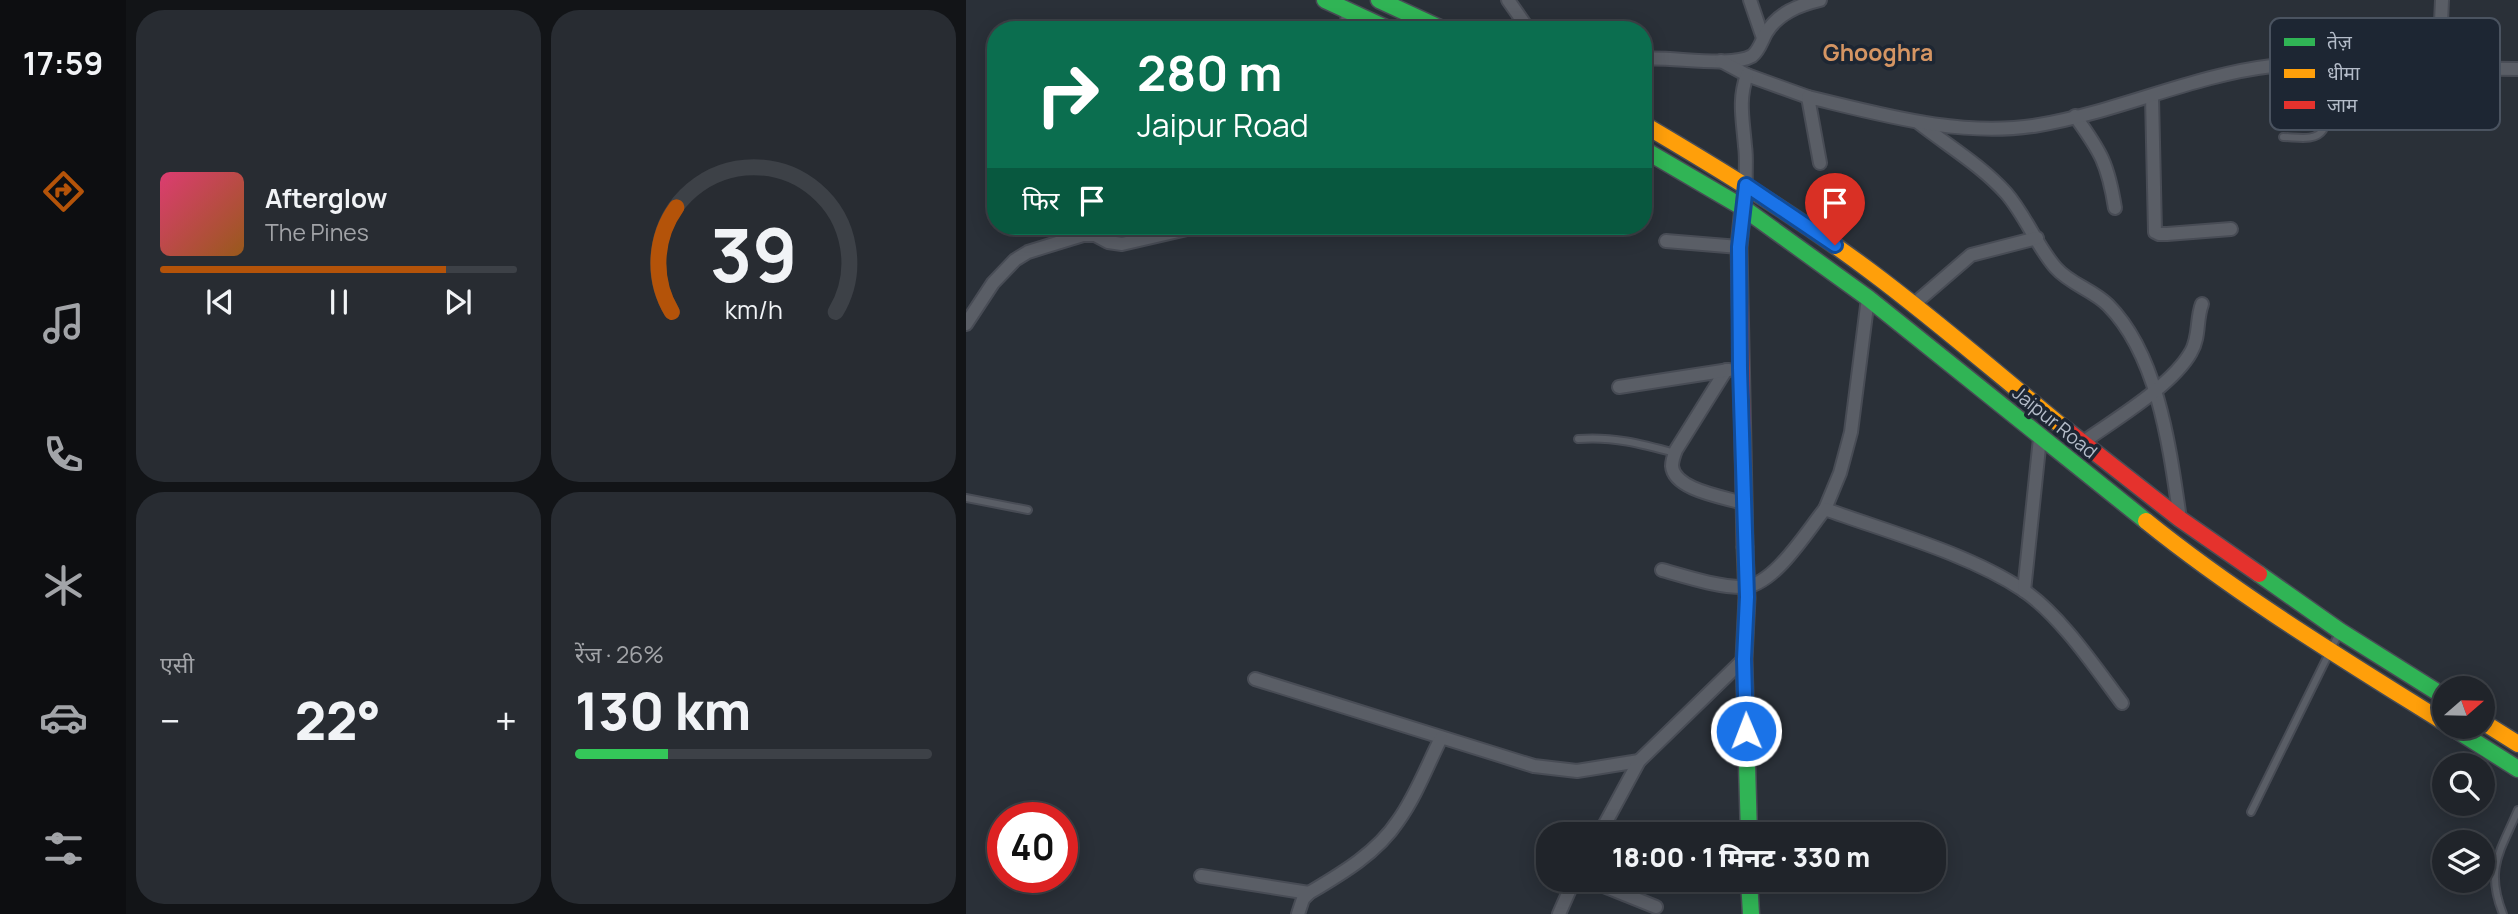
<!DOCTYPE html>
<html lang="hi">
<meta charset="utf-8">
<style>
body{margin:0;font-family:Manrope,"Noto Sans Devanagari",sans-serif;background:#282c32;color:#f1f3f6;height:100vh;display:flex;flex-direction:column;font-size:26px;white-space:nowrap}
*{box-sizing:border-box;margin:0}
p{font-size:23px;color:#a2a4a8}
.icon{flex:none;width:38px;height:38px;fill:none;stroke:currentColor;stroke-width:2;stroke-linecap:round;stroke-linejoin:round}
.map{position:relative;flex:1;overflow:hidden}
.sheet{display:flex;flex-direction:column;gap:10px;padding:10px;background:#121417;width:840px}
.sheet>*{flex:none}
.guide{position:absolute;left:21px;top:21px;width:665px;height:214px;border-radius:28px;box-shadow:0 4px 18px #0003,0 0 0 2px #3d4147;background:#0b6e4f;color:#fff;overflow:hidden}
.needle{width:46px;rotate:70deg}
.tools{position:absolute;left:1466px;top:676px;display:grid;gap:14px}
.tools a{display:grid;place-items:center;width:63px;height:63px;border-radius:50%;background:#20242a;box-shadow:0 4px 18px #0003,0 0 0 2px #3d4147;font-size:35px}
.speed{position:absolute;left:21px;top:802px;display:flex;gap:14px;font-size:35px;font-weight:700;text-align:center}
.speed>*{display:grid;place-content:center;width:91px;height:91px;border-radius:50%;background:#20242a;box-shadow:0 4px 18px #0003,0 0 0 2px #3d4147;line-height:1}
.speed .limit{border:10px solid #d22;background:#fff;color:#111}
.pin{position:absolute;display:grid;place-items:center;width:60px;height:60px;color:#fff;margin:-72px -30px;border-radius:50% 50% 50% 0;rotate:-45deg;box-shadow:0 0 7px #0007}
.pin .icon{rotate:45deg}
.me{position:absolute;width:77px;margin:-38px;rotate:359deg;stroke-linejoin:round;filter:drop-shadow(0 0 5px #0008)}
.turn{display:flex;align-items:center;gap:24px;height:147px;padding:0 35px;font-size:32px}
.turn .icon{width:91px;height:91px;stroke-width:2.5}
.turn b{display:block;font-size:49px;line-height:60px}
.then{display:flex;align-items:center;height:66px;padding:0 35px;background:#0003;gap:14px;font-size:26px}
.big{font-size:52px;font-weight:800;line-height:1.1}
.sheet .tile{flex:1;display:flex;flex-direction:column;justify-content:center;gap:10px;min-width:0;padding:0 24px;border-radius:28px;background:#282c32}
.sheet .dial{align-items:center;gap:0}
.dial svg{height:182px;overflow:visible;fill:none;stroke:#3d4147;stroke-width:7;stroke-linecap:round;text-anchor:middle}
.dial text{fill:#f1f3f6;stroke:none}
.song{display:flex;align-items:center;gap:21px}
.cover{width:84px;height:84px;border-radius:10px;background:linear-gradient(135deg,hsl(340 70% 55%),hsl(30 70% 35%))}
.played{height:7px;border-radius:4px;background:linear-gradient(90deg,#b45309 80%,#3d4147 80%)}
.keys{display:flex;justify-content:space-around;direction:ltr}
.heat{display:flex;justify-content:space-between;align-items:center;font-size:38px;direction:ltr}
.charge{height:10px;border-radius:5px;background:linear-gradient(90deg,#34c759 26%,#3d4147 0)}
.sheet .tiles{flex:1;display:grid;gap:10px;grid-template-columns:repeat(2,1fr)}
.trip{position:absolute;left:570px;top:822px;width:410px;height:70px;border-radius:28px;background:#20242a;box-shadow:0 4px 18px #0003,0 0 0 2px #3d4147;font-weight:800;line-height:70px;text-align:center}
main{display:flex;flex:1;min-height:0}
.menu{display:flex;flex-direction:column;width:126px;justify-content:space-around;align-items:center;background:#0d0e11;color:#a2a4a8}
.menu .icon{width:49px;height:49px}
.menu .active{color:#b45309}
.menu b{font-size:32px;color:#f1f3f6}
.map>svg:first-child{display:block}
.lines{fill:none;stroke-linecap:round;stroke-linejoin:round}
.lane-casing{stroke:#484c55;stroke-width:10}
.street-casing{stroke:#484c55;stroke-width:16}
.fast-casing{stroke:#484c55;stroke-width:19}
.slow-casing{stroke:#484c55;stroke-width:19}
.jam-casing{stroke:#484c55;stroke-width:19}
.lane{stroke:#5a5e66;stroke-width:6}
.street{stroke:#5a5e66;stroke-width:12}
.fast{stroke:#30b455;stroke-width:16}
.slow{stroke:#ff9f0a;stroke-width:16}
.jam{stroke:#e5322d;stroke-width:16}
.route-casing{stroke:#114b97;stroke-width:18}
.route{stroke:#1a73e8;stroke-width:12}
.labels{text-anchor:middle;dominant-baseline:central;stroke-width:7;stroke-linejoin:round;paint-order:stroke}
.street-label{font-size:19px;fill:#b4bcc9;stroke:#1d2633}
.quarter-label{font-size:23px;font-weight:bold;fill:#d59563;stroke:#1d2633}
.key{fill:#1d2633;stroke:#4a5360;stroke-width:2}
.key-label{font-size:19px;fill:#b4bcc9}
</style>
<main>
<nav class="menu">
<b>17:59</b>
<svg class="icon active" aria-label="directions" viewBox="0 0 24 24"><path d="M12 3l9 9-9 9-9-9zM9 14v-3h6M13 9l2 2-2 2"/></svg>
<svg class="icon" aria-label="music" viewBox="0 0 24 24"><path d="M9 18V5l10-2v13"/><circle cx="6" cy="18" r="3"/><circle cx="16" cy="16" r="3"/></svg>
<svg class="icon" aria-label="phone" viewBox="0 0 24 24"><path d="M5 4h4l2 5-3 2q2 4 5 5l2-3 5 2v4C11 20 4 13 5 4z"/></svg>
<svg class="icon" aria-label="climate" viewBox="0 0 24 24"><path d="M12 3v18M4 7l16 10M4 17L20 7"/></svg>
<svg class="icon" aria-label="car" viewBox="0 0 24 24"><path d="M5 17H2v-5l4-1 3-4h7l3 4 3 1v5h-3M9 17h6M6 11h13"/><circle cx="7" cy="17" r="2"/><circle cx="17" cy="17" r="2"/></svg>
<svg class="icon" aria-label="filters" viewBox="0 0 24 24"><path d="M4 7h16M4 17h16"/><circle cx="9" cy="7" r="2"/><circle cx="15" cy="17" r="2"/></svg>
</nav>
<section class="sheet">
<div class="tiles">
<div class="tile">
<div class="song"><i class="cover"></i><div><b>Afterglow</b><p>The Pines</p></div></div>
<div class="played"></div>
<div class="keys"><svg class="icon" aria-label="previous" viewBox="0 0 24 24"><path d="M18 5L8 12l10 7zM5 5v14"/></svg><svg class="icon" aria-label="pause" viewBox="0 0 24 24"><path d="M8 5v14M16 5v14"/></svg><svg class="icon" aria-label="next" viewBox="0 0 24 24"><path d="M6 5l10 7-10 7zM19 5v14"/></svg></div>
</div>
<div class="tile dial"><svg viewBox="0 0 100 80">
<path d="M14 69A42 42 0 1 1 86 69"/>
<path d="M14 69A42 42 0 0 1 16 23" stroke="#b45309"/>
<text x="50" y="56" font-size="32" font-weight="700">39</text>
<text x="50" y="72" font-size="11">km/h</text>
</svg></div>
<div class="tile"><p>एसी</p>
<div class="heat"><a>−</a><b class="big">22°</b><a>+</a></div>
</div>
<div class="tile"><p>रेंज · 26%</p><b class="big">130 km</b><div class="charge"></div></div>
</div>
</section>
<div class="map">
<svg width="1552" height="914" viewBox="0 0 1552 914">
<rect width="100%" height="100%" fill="#2a3038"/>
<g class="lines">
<g class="lane-casing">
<g id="lane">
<path d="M 1317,137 C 1330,137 1349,142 1357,130 L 1357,67"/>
<path d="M 612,439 C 646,436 676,444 709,453"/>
<polyline points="0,498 62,510"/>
<polyline points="1285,812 1373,633"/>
<path d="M 1537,914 C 1519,869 1534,852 1552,810"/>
</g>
</g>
<g class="street-casing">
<g id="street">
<polyline points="542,0 563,30"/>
<polyline points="784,0 797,38"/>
<polyline points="381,11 382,30"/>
<path d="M 677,59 C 703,56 765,68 786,56 C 793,51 796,40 800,33 C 812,13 833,5 854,0"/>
<polyline points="755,61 781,75 842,97"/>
<polyline points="1473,67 1476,0"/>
<polyline points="1186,97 1189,232 1193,234 1201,234 1265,229"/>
<path d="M 1109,116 C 1135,152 1142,164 1149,208"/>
<path d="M 953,123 C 981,145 1016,166 1040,193 C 1060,216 1071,247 1090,268 C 1104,284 1127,290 1142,305 C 1193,356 1204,451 1214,519"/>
<path d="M 854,163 L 842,97 C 917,115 996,138 1073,125 C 1151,112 1228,75 1306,66 L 1552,69"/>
<path d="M 780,185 C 779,172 781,159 779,146 C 777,120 772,100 781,75"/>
<polyline points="700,241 773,247"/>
<polyline points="947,305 1005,255 1071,238"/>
<polyline points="0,324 27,283 49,260 62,252 117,235 129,235 142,242 156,244 234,226"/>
<path d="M 760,370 L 710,450 C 708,455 706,461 706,466 C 708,490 758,497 777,503"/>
<polyline points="653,387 763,370"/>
<path d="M 1116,443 C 1148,420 1206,386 1225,352 C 1234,337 1230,319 1236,304"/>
<polyline points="859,509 874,473 885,432 902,298"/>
<path d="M 696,570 C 721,577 751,587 777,587 C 808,586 841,531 859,509 C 922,532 1001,553 1057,590 C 1094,615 1129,667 1156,703"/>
<polyline points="1058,591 1074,438"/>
<polyline points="289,679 568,766 611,771 673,761"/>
<polyline points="633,835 673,761 778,659"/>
<polyline points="235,876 343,893"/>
<polyline points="623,880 690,907"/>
<path d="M 332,914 L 337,899 L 343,893 C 375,874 411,853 432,821 C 450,796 461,766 475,738"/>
<polyline points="593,914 608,880"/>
</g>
</g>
<g class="fast-casing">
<g id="fast">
<polyline points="359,0 424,30"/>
<polyline points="413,0 478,30"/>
<polyline points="677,149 776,207 902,298 1180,521"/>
<polyline points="779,547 781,598 778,659 783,835"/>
<polyline points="1293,574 1374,631 1479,697"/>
<polyline points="1484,726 1552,769"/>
<polyline points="783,880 785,914"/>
</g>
</g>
<g class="slow-casing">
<g id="slow">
<path d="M 677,124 C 755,170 832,217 904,271 C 971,321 1034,376 1098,428"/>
<path d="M 1180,521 C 1273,596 1377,659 1479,723"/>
<polyline points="1517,722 1552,744"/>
</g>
</g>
<g class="jam-casing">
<g id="jam">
<polyline points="778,196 773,247 779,547"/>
<polyline points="1098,428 1214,519 1293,574"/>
</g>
</g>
<use href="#lane" class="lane"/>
<use href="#street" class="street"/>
<use href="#fast" class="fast"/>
<use href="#slow" class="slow"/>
<use href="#jam" class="jam"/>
</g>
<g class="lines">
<g class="route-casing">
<polyline id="route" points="780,731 778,659 781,597 774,368 773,247 780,185 869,245"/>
</g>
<use href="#route" class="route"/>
</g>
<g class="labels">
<g class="street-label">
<text transform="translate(1089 422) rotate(39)">Jaipur Road</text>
</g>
<g class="quarter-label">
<text x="912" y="52">Ghooghra</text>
</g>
</g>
<rect x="1304" y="18" width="230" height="112" rx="10" class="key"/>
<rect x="1318" y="38" width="31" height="8" fill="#30b455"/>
<rect x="1318" y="69" width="31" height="9" fill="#ff9f0a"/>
<rect x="1318" y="101" width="31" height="8" fill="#e5322d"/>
<g class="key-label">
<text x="1361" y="49">तेज़</text>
<text x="1361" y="80">धीमा</text>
<text x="1361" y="112">जाम</text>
</g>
</svg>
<div class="tools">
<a><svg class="needle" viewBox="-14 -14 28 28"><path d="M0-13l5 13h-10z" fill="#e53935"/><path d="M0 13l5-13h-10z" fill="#a2a4a8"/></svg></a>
<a><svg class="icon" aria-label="search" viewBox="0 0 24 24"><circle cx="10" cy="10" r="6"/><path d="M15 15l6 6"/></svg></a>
<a><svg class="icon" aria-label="layers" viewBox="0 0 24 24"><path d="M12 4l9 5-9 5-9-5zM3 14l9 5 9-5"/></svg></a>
</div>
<div class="speed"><div class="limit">40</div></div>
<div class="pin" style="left:869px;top:245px;background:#d93025"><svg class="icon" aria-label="arrive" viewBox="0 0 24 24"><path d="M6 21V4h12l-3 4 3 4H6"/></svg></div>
<svg class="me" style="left:780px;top:731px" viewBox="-20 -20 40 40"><circle r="17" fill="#1a73e8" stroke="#fff" stroke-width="3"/><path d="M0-11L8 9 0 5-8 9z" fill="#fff"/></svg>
<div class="trip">18:00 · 1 मिनट · 330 m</div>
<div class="guide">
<div class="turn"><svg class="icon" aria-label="right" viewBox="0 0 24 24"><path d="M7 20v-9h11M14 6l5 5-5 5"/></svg><div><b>280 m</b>Jaipur Road</div></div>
<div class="then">फिर<svg class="icon" aria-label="arrive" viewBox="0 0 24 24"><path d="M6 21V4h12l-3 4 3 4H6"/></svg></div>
</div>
</div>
</main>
